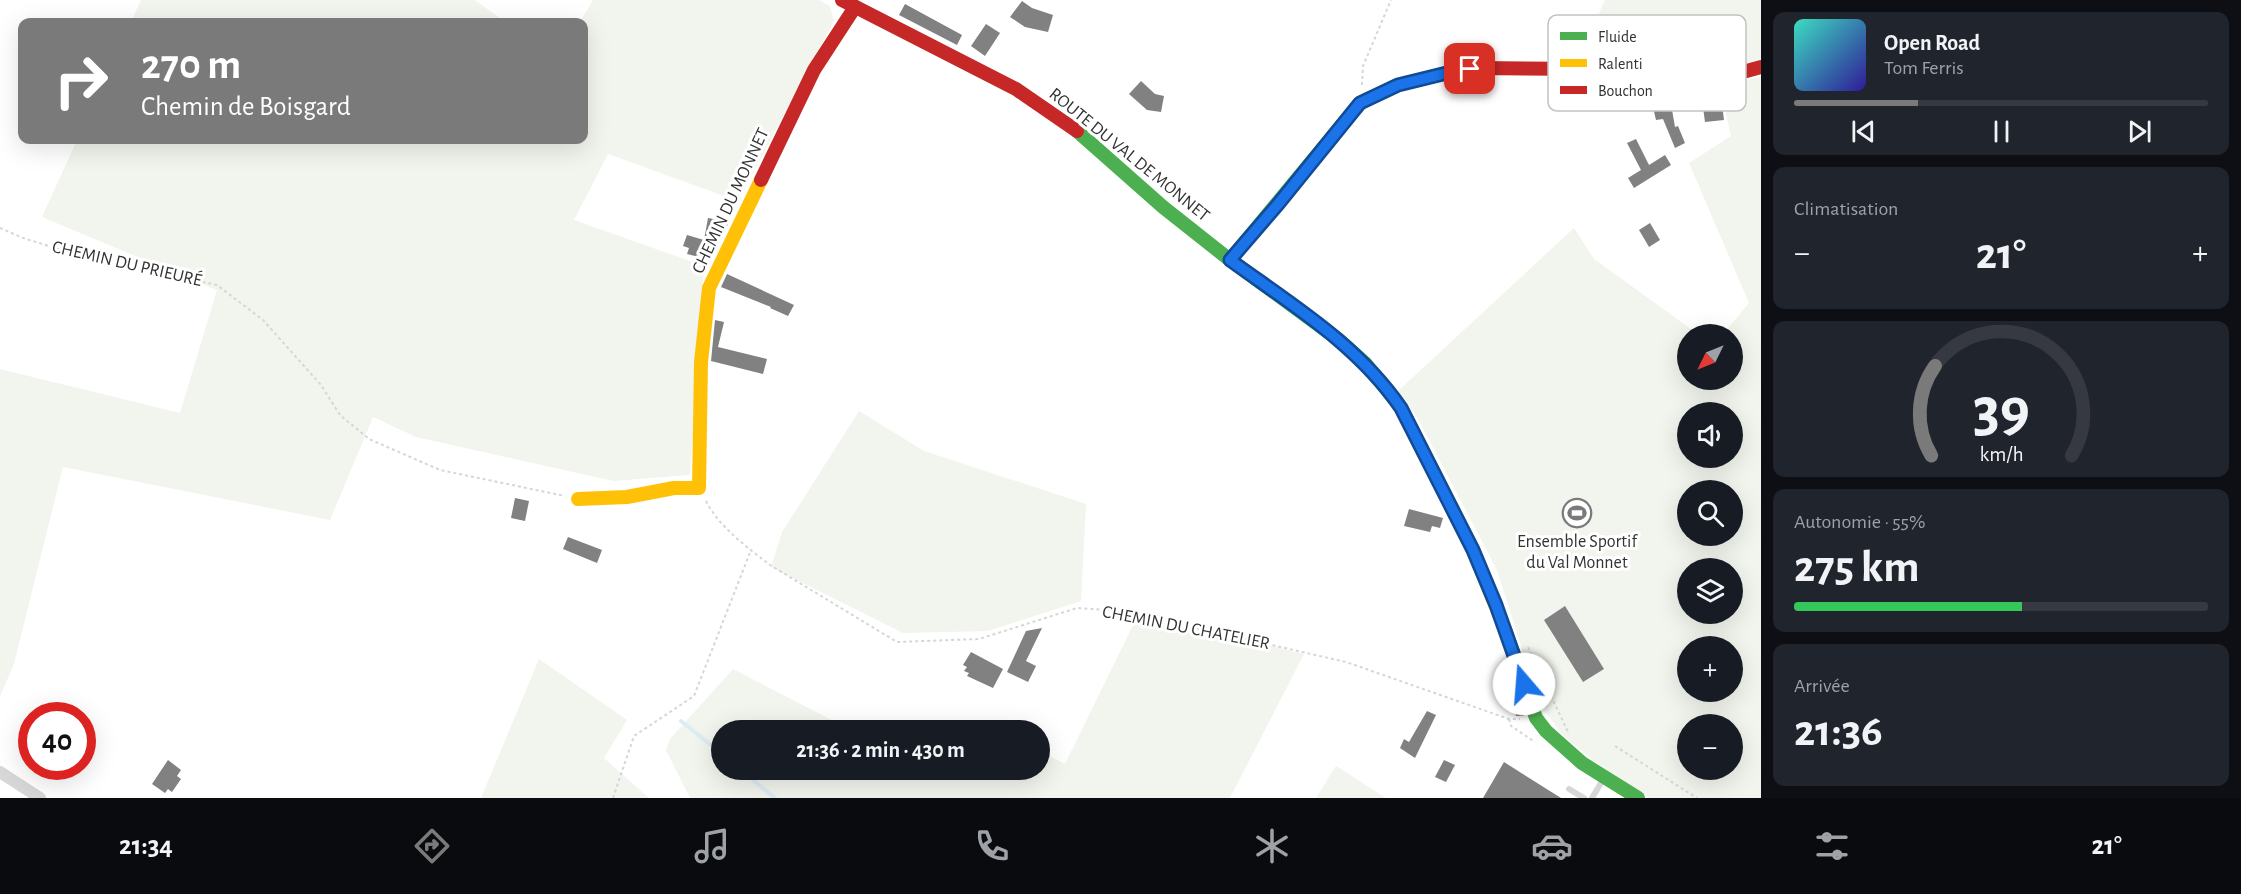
<!DOCTYPE html>
<html lang="fr">
<meta charset="utf-8">
<style>
body{margin:0;font-family:"Alegreya Sans",sans-serif;background:#20242c;color:#f1f3f6;height:100vh;display:flex;flex-direction:column;font-size:22px;white-space:nowrap}
*{box-sizing:border-box;margin:0}
p{font-size:20px;color:#9ea1a6}
.icon{flex:none;width:33px;height:33px;fill:none;stroke:currentColor;stroke-width:2;stroke-linecap:round;stroke-linejoin:round}
.map{position:relative;flex:1;overflow:hidden}
.details{display:flex;flex-direction:column;gap:12px;padding:12px;background:#0d0f14;width:480px}
.details>*{flex:none}
.top-card{position:absolute;left:18px;top:18px;width:570px;height:126px;border-radius:12px;box-shadow:0 6px 24px #0002;background:#7a7a7a;color:#fff;overflow:hidden}
.needle{width:39px;rotate:227deg}
.fabs{position:absolute;left:1677px;top:324px;display:grid;gap:12px}
.fabs a{display:grid;place-items:center;width:66px;height:66px;border-radius:50%;background:#171b24;box-shadow:0 6px 24px #0002;font-size:30px}
.speed{position:absolute;left:18px;top:702px;display:flex;gap:12px;font-size:30px;font-weight:700;text-align:center}
.speed>*{display:grid;place-content:center;width:78px;height:78px;border-radius:50%;background:#171b24;box-shadow:0 6px 24px #0002;line-height:1}
.speed .limit{border:9px solid #d22;background:#fff;color:#111}
.pin{position:absolute;display:grid;place-items:center;width:51px;height:51px;color:#fff;margin:-26px;border-radius:12px;box-shadow:0 3px 9px #0006}
.me{position:absolute;width:66px;margin:-33px;rotate:342deg;stroke-linejoin:round;filter:drop-shadow(0 0 4px #0008)}
.turn{display:flex;align-items:center;gap:21px;height:126px;padding:0 24px;font-size:27px}
.turn .icon{width:78px;height:78px;stroke-width:2.5}
.turn b{display:block;font-size:42px;line-height:51px}
.big{font-size:45px;font-weight:700;line-height:1.1}
.details .card{flex:1;display:flex;flex-direction:column;justify-content:center;gap:9px;min-width:0;padding:0 21px;border-radius:12px;background:#20242c}
.details .dial{align-items:center;gap:0}
.dial svg{height:156px;overflow:visible;fill:none;stroke:#363941;stroke-width:7;stroke-linecap:round;text-anchor:middle}
.dial text{fill:#f1f3f6;stroke:none}
.song{display:flex;align-items:center;gap:18px}
.cover{width:72px;height:72px;border-radius:9px;background:linear-gradient(135deg,hsl(170 70% 55%),hsl(250 70% 35%))}
.played{height:6px;border-radius:3px;background:linear-gradient(90deg,#7a7a7a 30%,#363941 30%)}
.keys{display:flex;justify-content:space-around;direction:ltr}
.heat{display:flex;justify-content:space-between;align-items:center;font-size:33px;direction:ltr}
.charge{height:9px;border-radius:4px;background:linear-gradient(90deg,#34c759 55%,#363941 0)}
.trip{position:absolute;left:711px;top:720px;width:339px;height:60px;border-radius:30px;background:#171b24;box-shadow:0 6px 24px #0002;font-weight:700;line-height:60px;text-align:center}
.menu{display:flex;height:96px;justify-content:space-around;align-items:center;background:#090b0e;color:#9ea1a6}
.menu .icon{width:42px;height:42px}
.menu .selected{color:#7a7a7a}
.menu b{font-size:27px;color:#f1f3f6}
main{display:flex;flex:1;min-height:0}
.map>svg:first-child{display:block}
.green{fill:#f1f5ed;fill-rule:evenodd}
.lines{fill:none;stroke-linecap:round;stroke-linejoin:round}
.stream{stroke:#ddebf3;stroke-width:4}
.building{fill:#818181}
.path{stroke:#d6d6d6;stroke-width:2;stroke-dasharray:3 3;stroke-linecap:butt}
.lane{stroke:#d7d7d7;stroke-width:6}
.street{stroke:#d7d7d7;stroke-width:12}
.fast{stroke:#4caf50;stroke-width:14}
.slow{stroke:#ffc107;stroke-width:14}
.jam{stroke:#c62828;stroke-width:14}
.route-casing{stroke:#114b97;stroke-width:15}
.route{stroke:#1a73e8;stroke-width:10}
.labels{text-anchor:middle;dominant-baseline:central;stroke-width:6;stroke-linejoin:round;paint-order:stroke}
.street-label{font-size:18px;fill:#333;stroke:#fff}
.poi-label{font-size:18px;fill:#333;stroke:#fff}
.key{fill:#fff;stroke:#c2c2c2;stroke-width:1.5}
.key-label{font-size:16px;fill:#333}
</style>
<main>
<div class="map">
<svg width="1761" height="798" viewBox="0 0 1761 798">
<rect width="100%" height="100%" fill="#fff"/>
<g class="green">
<polygon points="141,0 475,0 505,22 131,22"/>
<polygon points="593,0 819,0 830,6 834,21 738,201 608,154 574,220 704,266 690,475 613,481 416,437 373,417 330,520 63,467 14,664 0,696 0,369 180,413 217,290 42,217 77,140 584,140 584,22 580,22"/>
<polygon points="1605,0 1761,0 1761,59 1713,74 1658,79 1576,64"/>
<path d="M 1761,76 L 1761,798 L 1649,798 L 1593,760 L 1562,734 L 1546,713 L 1534,686 L 1497,570 L 1417,417 L 1398,391 L 1574,228 L 1594,259 L 1698,334 L 1688,334 L 1688,380 L 1732,380 L 1732,334 L 1723,334 L 1749,303 L 1689,163 L 1731,136 L 1720,88 ZM 1688,412 L 1732,412 L 1732,458 L 1688,458 ZM 1688,490 L 1732,490 L 1732,536 L 1688,536 ZM 1688,568 L 1732,568 L 1732,614 L 1688,614 ZM 1688,646 L 1732,646 L 1732,692 L 1688,692 ZM 1688,724 L 1732,724 L 1732,770 L 1688,770 Z"/>
<polygon points="859,411 924,451 1086,504 1081,601 988,631 903,633 771,567 782,532"/>
<polygon points="1139,613 1304,654 1230,798 690,798 666,750 670,739 733,669 851,730 722,730 722,770 925,770 945,780 951,770 1040,770 1040,751 1065,764"/>
<polygon points="539,659 627,720 604,758 649,798 481,798"/>
<polygon points="1336,766 1386,798 1316,798"/>
</g>
<g class="lines">
<g class="stream">
<polyline points="681,721 722,754"/>
<polyline points="741,770 775,798"/>
</g>
</g>
<g class="building">
<polygon points="1022,1 1032,8 1053,15 1048,32 1025,27 1010,17"/>
<polygon points="905,4 962,35 957,45 899,15"/>
<polygon points="986,24 1000,33 985,56 971,46"/>
<polygon points="1141,81 1155,94 1164,96 1161,112 1147,110 1129,94"/>
<polygon points="1711,91 1712,97 1721,96 1724,120 1705,122 1702,100 1671,104 1675,127 1678,126 1685,143 1675,148 1663,119 1656,120 1652,103 1656,102 1655,95"/>
<polygon points="1636,139 1649,165 1665,155 1671,165 1634,188 1628,178 1641,170 1627,143"/>
<polygon points="708,218 729,222 724,232 719,231 711,260 687,254 689,248 683,246 687,235 704,240"/>
<polygon points="1650,223 1660,240 1649,247 1639,230"/>
<polygon points="727,274 794,305 788,316 770,308 771,307 721,287"/>
<polygon points="715,320 724,322 718,347 767,359 763,374 711,361"/>
<polygon points="515,498 529,501 525,521 511,518"/>
<polygon points="1409,509 1443,518 1440,528 1432,526 1430,532 1404,526"/>
<polygon points="568,537 602,550 597,563 563,549"/>
<polygon points="1565,606 1604,669 1583,682 1544,620"/>
<polygon points="1042,628 1026,661 1036,666 1028,682 1007,672 1026,631"/>
<polygon points="971,652 1003,669 993,688 967,676 969,673 964,671 967,667 963,665"/>
<polygon points="1511,680 1524,716 1516,716 1505,682"/>
<polygon points="1427,711 1436,715 1415,758 1400,748 1404,739 1409,742"/>
<polygon points="168,760 181,770 177,776 181,779 172,792 168,789 165,793 152,784"/>
<polygon points="1444,760 1455,765 1446,782 1435,777"/>
<polygon points="1504,762 1561,798 1483,798"/>
</g>
<g class="lines">
<g class="path">
<polyline points="1362,85 1363,66 1391,0"/>
<polyline points="0,228 23,238 81,256 217,285 263,320 321,385 340,415 369,439 440,470 565,496"/>
<path d="M 706,501 C 719,527 748,548 770,565 L 897,642 L 979,639 L 1077,608 L 1123,611 L 1346,662 L 1509,719 L 1520,719"/>
<polyline points="1528,647 1569,734"/>
<polyline points="1509,719 1511,726 1535,742"/>
<polyline points="1615,746 1697,798"/>
<polyline points="613,798 634,736 694,696 751,550"/>
</g>
<g class="lane">
<polyline points="1569,789 1584,798"/>
<polyline points="1592,798 1604,778"/>
</g>
<polyline class="street" points="0,772 40,798"/>
<g class="fast">
<polyline points="1077,131 1163,207 1230,260 1339,340 1366,364 1394,399"/>
<polyline points="1230,260 1360,103 1398,85 1455,71 1475,68"/>
<polyline points="1505,629 1536,718 1546,731 1582,763 1638,798"/>
</g>
<g class="slow">
<polyline points="1394,399 1401,408 1473,550 1505,629"/>
<polyline points="578,499 627,497 674,488 699,488 701,362 709,288 761,180"/>
</g>
<g class="jam">
<polyline points="842,0 1016,89 1077,131"/>
<polyline points="1475,68 1590,69 1633,82 1663,85 1714,80 1761,67"/>
<polyline points="761,180 814,70 855,7"/>
</g>
</g>
<g class="lines">
<g class="route-casing">
<path id="route" d="M 1470,69 L 1455,71 L 1398,85 L 1360,103 L 1279,203 L 1230,260 C 1292,305 1357,344 1401,408 L 1473,550 L 1496,605 L 1524,684"/>
</g>
<use href="#route" class="route"/>
</g>
<defs>
<g id="stadium-ring" transform="scale(1.5)"><circle r="9.5" fill="#fff" stroke="#7a7a7a" stroke-width="1.5"/><path d="M0-5a6.5 5 0 1 0 0 10a6.5 5 0 1 0 0-10ZM-3.5-1.8h7v3.6h-7Z" fill="#7a7a7a"/></g>
</defs>
<g fill-rule="evenodd">
<use href="#stadium-ring" x="1577" y="513"/>
</g>
<g class="labels">
<g class="street-label">
<text transform="translate(1129 155) rotate(39)">ROUTE DU VAL DE MONNET</text>
<text transform="translate(731 201) rotate(-65)">CHEMIN DU MONNET</text>
<text transform="translate(127 264) rotate(13)">CHEMIN DU PRIEURÉ</text>
<text transform="translate(1186 628) rotate(11)">CHEMIN DU CHATELIER</text>
</g>
<g class="poi-label">
<text x="1577" y="542">Ensemble Sportif<tspan x="1577" dy="21">du Val Monnet</tspan></text>
</g>
</g>
<rect x="1548" y="15" width="198" height="96" rx="9" class="key"/>
<rect x="1560" y="32" width="27" height="8" fill="#4caf50"/>
<rect x="1560" y="59" width="27" height="8" fill="#ffc107"/>
<rect x="1560" y="86" width="27" height="8" fill="#c62828"/>
<g class="key-label">
<text x="1598" y="42">Fluide</text>
<text x="1598" y="69">Ralenti</text>
<text x="1598" y="96">Bouchon</text>
</g>
</svg>
<div class="fabs">
<a><svg class="needle" viewBox="-14 -14 28 28"><path d="M0-13l5 13h-10z" fill="#e53935"/><path d="M0 13l5-13h-10z" fill="#9ea1a6"/></svg></a>
<a><svg class="icon" aria-label="sound" viewBox="0 0 24 24"><path d="M4 9h4l5-4v14l-5-4H4zM17 9q2 3 0 6"/></svg></a>
<a><svg class="icon" aria-label="search" viewBox="0 0 24 24"><circle cx="10" cy="10" r="6"/><path d="M15 15l6 6"/></svg></a>
<a><svg class="icon" aria-label="layers" viewBox="0 0 24 24"><path d="M12 4l9 5-9 5-9-5zM3 14l9 5 9-5"/></svg></a>
<a>+</a>
<a>−</a>
</div>
<div class="speed"><div class="limit">40</div></div>
<div class="pin" style="left:1470px;top:69px;background:#d93025"><svg class="icon" aria-label="arrive" viewBox="0 0 24 24"><path d="M6 21V4h12l-3 4 3 4H6"/></svg></div>
<svg class="me" style="left:1524px;top:684px" viewBox="-20 -20 40 40"><circle r="19" fill="#fff"/><path d="M0-13L10 11 0 6-10 11z" fill="#1a73e8"/></svg>
<div class="trip">21:36 · 2 min · 430 m</div>
<div class="top-card">
<div class="turn"><svg class="icon" aria-label="right" viewBox="0 0 24 24"><path d="M7 20v-9h11M14 6l5 5-5 5"/></svg><div><b>270 m</b>Chemin de Boisgard</div></div>
</div>
</div>
<section class="details">
<div class="card">
<div class="song"><i class="cover"></i><div><b>Open Road</b><p>Tom Ferris</p></div></div>
<div class="played"></div>
<div class="keys"><svg class="icon" aria-label="previous" viewBox="0 0 24 24"><path d="M18 5L8 12l10 7zM5 5v14"/></svg><svg class="icon" aria-label="pause" viewBox="0 0 24 24"><path d="M8 5v14M16 5v14"/></svg><svg class="icon" aria-label="next" viewBox="0 0 24 24"><path d="M6 5l10 7-10 7zM19 5v14"/></svg></div>
</div>
<div class="card"><p>Climatisation</p>
<div class="heat"><a>−</a><b class="big">21°</b><a>+</a></div>
</div>
<div class="card dial"><svg viewBox="0 0 100 80">
<path d="M14 69A42 42 0 1 1 86 69"/>
<path d="M14 69A42 42 0 0 1 16 23" stroke="#7a7a7a"/>
<text x="50" y="56" font-size="32" font-weight="700">39</text>
<text x="50" y="72" font-size="11">km/h</text>
</svg></div>
<div class="card"><p>Autonomie · 55%</p><b class="big">275 km</b><div class="charge"></div></div>
<div class="card"><p>Arrivée</p><b class="big">21:36</b></div>
</section>
</main>
<nav class="menu">
<b>21:34</b>
<svg class="icon selected" aria-label="directions" viewBox="0 0 24 24"><path d="M12 3l9 9-9 9-9-9zM9 14v-3h6M13 9l2 2-2 2"/></svg>
<svg class="icon" aria-label="music" viewBox="0 0 24 24"><path d="M9 18V5l10-2v13"/><circle cx="6" cy="18" r="3"/><circle cx="16" cy="16" r="3"/></svg>
<svg class="icon" aria-label="phone" viewBox="0 0 24 24"><path d="M5 4h4l2 5-3 2q2 4 5 5l2-3 5 2v4C11 20 4 13 5 4z"/></svg>
<svg class="icon" aria-label="climate" viewBox="0 0 24 24"><path d="M12 3v18M4 7l16 10M4 17L20 7"/></svg>
<svg class="icon" aria-label="car" viewBox="0 0 24 24"><path d="M5 17H2v-5l4-1 3-4h7l3 4 3 1v5h-3M9 17h6M6 11h13"/><circle cx="7" cy="17" r="2"/><circle cx="17" cy="17" r="2"/></svg>
<svg class="icon" aria-label="filters" viewBox="0 0 24 24"><path d="M4 7h16M4 17h16"/><circle cx="9" cy="7" r="2"/><circle cx="15" cy="17" r="2"/></svg>
<b>21°</b>
</nav>
